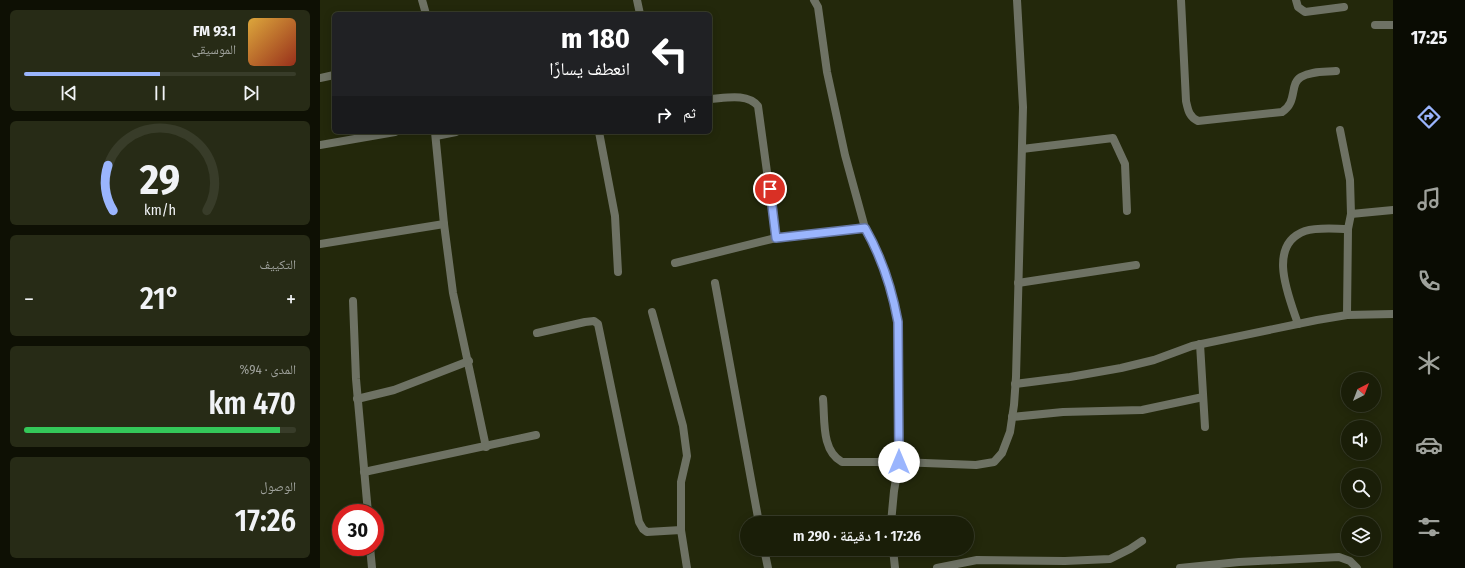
<!DOCTYPE html>
<html lang="ar">
<meta charset="utf-8">
<style>
body{margin:0;font-family:"Fira Sans Condensed","Noto Naskh Arabic",sans-serif;background:#272b16;color:#f1f3f6;direction:rtl;height:100vh;display:flex;flex-direction:column;font-size:15px;white-space:nowrap}
*{box-sizing:border-box;margin:0}
p{font-size:13px;color:#9fa29c}
.icon{flex:none;width:22px;height:22px;fill:none;stroke:currentColor;stroke-width:2;stroke-linecap:round;stroke-linejoin:round}
.map{position:relative;flex:1;overflow:hidden;direction:ltr}
.panel{display:flex;flex-direction:column;gap:10px;padding:10px;background:#0e1004;width:320px}
.panel>*{flex:none}
.banner{position:absolute;left:12px;top:12px;width:380px;height:122px;border-radius:6px;box-shadow:0 2px 10px #0003,0 0 0 1px #383c29;direction:rtl;background:#202124;color:#fff;overflow:hidden}
.needle{width:26px;rotate:42deg}
.fabs{position:absolute;left:1021px;top:372px;display:grid;gap:8px}
.fabs a{display:grid;place-items:center;width:40px;height:40px;border-radius:50%;background:#1a1e08;box-shadow:0 2px 10px #0003,0 0 0 1px #383c29;font-size:20px}
.speed{position:absolute;left:12px;top:504px;display:flex;gap:8px;font-size:20px;font-weight:700;text-align:center}
.speed>*{display:grid;place-content:center;width:52px;height:52px;border-radius:50%;background:#1a1e08;box-shadow:0 2px 10px #0003,0 0 0 1px #383c29;line-height:1}
.speed .limit{border:6px solid #d22;background:#fff;color:#111}
.pin{position:absolute;display:grid;place-items:center;width:34px;height:34px;color:#fff;margin:-17px;border:2px solid #fff;border-radius:50%;box-shadow:0 1px 4px #0007}
.me{position:absolute;width:44px;margin:-22px;rotate:0deg;stroke-linejoin:round;filter:drop-shadow(0 0 3px #0008)}
.turn{display:flex;align-items:center;gap:14px;height:84px;padding:0 16px;font-size:18px}
.turn .icon{width:52px;height:52px;stroke-width:2.5}
.turn b{display:block;font-size:28px;line-height:34px}
.then{display:flex;align-items:center;height:38px;padding:0 16px;background:#0003;gap:8px;font-size:15px}
.big{font-size:30px;font-weight:600;line-height:1.1}
.panel .card{flex:1;display:flex;flex-direction:column;justify-content:center;gap:6px;min-width:0;padding:0 14px;border-radius:6px;background:#272b16}
.panel .dial{align-items:center;gap:0}
.dial svg{height:104px;overflow:visible;fill:none;stroke:#383c29;stroke-width:7;stroke-linecap:round;text-anchor:middle}
.dial text{fill:#f1f3f6;stroke:none}
.song{display:flex;align-items:center;gap:12px}
.cover{width:48px;height:48px;border-radius:6px;background:linear-gradient(135deg,hsl(40 70% 55%),hsl(10 70% 35%))}
.played{height:4px;border-radius:2px;background:linear-gradient(90deg,#9ab5fd 50%,#383c29 50%)}
.keys{display:flex;justify-content:space-around;direction:ltr}
.heat{display:flex;justify-content:space-between;align-items:center;font-size:22px;direction:ltr}
.charge{height:6px;border-radius:3px;background:linear-gradient(90deg,#34c759 94%,#383c29 0)}
.trip{position:absolute;left:420px;top:516px;width:234px;height:40px;border-radius:20px;background:#1a1e08;box-shadow:0 2px 10px #0003,0 0 0 1px #383c29;font-weight:600;line-height:40px;text-align:center;direction:rtl}
main{display:flex;flex:1;min-height:0}
.tabs{display:flex;flex-direction:column;width:72px;justify-content:space-around;align-items:center;background:#0a0c03;color:#9fa29c}
.tabs .icon{width:28px;height:28px}
.tabs .current{color:#9ab5fd}
.tabs b{font-size:18px;color:#f1f3f6}
.map>svg:first-child{display:block}
.lines{fill:none;stroke-linecap:round;stroke-linejoin:round}
.minor{stroke:#6e7264;stroke-width:8}
.tertiary{stroke:#6e7264;stroke-width:8}
.route-casing{stroke:#6476a4;stroke-width:10}
.route{stroke:#9ab5fd;stroke-width:7}
</style>
<main>
<nav class="tabs">
<b>17:25</b>
<svg class="icon current" aria-label="directions" viewBox="0 0 24 24"><path d="M12 3l9 9-9 9-9-9zM9 14v-3h6M13 9l2 2-2 2"/></svg>
<svg class="icon" aria-label="music" viewBox="0 0 24 24"><path d="M9 18V5l10-2v13"/><circle cx="6" cy="18" r="3"/><circle cx="16" cy="16" r="3"/></svg>
<svg class="icon" aria-label="phone" viewBox="0 0 24 24"><path d="M5 4h4l2 5-3 2q2 4 5 5l2-3 5 2v4C11 20 4 13 5 4z"/></svg>
<svg class="icon" aria-label="climate" viewBox="0 0 24 24"><path d="M12 3v18M4 7l16 10M4 17L20 7"/></svg>
<svg class="icon" aria-label="car" viewBox="0 0 24 24"><path d="M5 17H2v-5l4-1 3-4h7l3 4 3 1v5h-3M9 17h6M6 11h13"/><circle cx="7" cy="17" r="2"/><circle cx="17" cy="17" r="2"/></svg>
<svg class="icon" aria-label="filters" viewBox="0 0 24 24"><path d="M4 7h16M4 17h16"/><circle cx="9" cy="7" r="2"/><circle cx="15" cy="17" r="2"/></svg>
</nav>
<div class="map">
<svg width="1073" height="568" viewBox="0 0 1073 568">
<rect width="100%" height="100%" fill="#23280b"/>
<g class="lines">
<g class="minor">
<polyline points="102,0 106,14"/>
<polyline points="317,0 320,14"/>
<polyline points="494,0 498,7 507,72 525,155 545,228"/>
<path d="M 861,0 L 866,101 C 868,110 869,117 878,121 L 962,112 C 978,102 969,84 981,77 C 991,71 1004,72 1016,71"/>
<polyline points="976,0 978,7 985,12 1024,7"/>
<polyline points="1055,25 1073,25"/>
<polyline points="0,78 14,75"/>
<path d="M 390,99 C 406,98 427,93 438,106 L 456,238"/>
<polyline points="1020,130 1030,180 1031,214 1028,229 1027,315"/>
<polyline points="115,132 124,224 133,293 166,447"/>
<polyline points="279,132 295,216 298,272"/>
<polyline points="116,136 136,132"/>
<polyline points="0,145 75,132"/>
<polyline points="702,149 793,138 805,164 807,211"/>
<polyline points="1031,214 1073,210"/>
<polyline points="0,244 124,224"/>
<path d="M 355,263 L 456,238 L 545,228 C 561,256 572,289 578,322 L 579,462 L 522,462 C 501,451 505,419 503,399"/>
<polyline points="395,283 439,523"/>
<polyline points="698,283 816,265"/>
<polyline points="33,301 36,379 48,513"/>
<polyline points="332,312 363,426 367,456 361,482 361,530 367,568"/>
<path d="M 978,324 C 969,297 946,245 985,231 C 998,227 1015,229 1028,229"/>
<polyline points="217,333 265,322 274,321 278,324 319,522 323,529 327,532 361,530"/>
<polyline points="880,344 885,427"/>
<polyline points="695,384 750,377 801,368 834,360 872,346 997,320 1027,315 1073,314"/>
<polyline points="37,399 74,390 149,361"/>
<polyline points="692,417 743,412 822,410 883,397"/>
<polyline points="44,472 216,435"/>
<polyline points="50,547 52,568"/>
<polyline points="444,549 448,568"/>
<polyline points="617,568 657,560 745,561 790,559 810,549 822,541"/>
<polyline points="860,568 919,562 1019,557 1030,561 1037,568"/>
</g>
<g class="tertiary">
<polyline points="571,523 574,491 579,462 656,465 674,462 682,453 690,432 694,405 696,377 703,107 697,0"/>
<polyline points="573,549 575,568"/>
</g>
</g>
<g class="lines">
<g class="route-casing">
<path id="route" d="M 450,189 L 456,238 L 545,228 C 561,256 572,289 578,322 L 579,462"/>
</g>
<use href="#route" class="route"/>
</g>
</svg>
<div class="fabs">
<a><svg class="needle" viewBox="-14 -14 28 28"><path d="M0-13l5 13h-10z" fill="#e53935"/><path d="M0 13l5-13h-10z" fill="#9fa29c"/></svg></a>
<a><svg class="icon" aria-label="sound" viewBox="0 0 24 24"><path d="M4 9h4l5-4v14l-5-4H4zM17 9q2 3 0 6"/></svg></a>
<a><svg class="icon" aria-label="search" viewBox="0 0 24 24"><circle cx="10" cy="10" r="6"/><path d="M15 15l6 6"/></svg></a>
<a><svg class="icon" aria-label="layers" viewBox="0 0 24 24"><path d="M12 4l9 5-9 5-9-5zM3 14l9 5 9-5"/></svg></a>
</div>
<div class="speed"><div class="limit">30</div></div>
<div class="pin" style="left:450px;top:189px;background:#d93025"><svg class="icon" aria-label="arrive" viewBox="0 0 24 24"><path d="M6 21V4h12l-3 4 3 4H6"/></svg></div>
<svg class="me" style="left:579px;top:462px" viewBox="-20 -20 40 40"><circle r="19" fill="#fff"/><path d="M0-13L10 11 0 6-10 11z" fill="#9ab5fd"/></svg>
<div class="trip">17:26 · 1 دقيقة · 290 m</div>
<div class="banner">
<div class="turn"><svg class="icon" aria-label="left" viewBox="0 0 24 24"><path d="M17 20v-9H6M10 6l-5 5 5 5"/></svg><div><b>180 m</b>انعطف يسارًا</div></div>
<div class="then">ثم<svg class="icon" aria-label="right" viewBox="0 0 24 24"><path d="M7 20v-9h11M14 6l5 5-5 5"/></svg></div>
</div>
</div>
<section class="panel">
<div class="card">
<div class="song"><i class="cover"></i><div><b>93.1 FM</b><p>الموسيقى</p></div></div>
<div class="played"></div>
<div class="keys"><svg class="icon" aria-label="previous" viewBox="0 0 24 24"><path d="M18 5L8 12l10 7zM5 5v14"/></svg><svg class="icon" aria-label="pause" viewBox="0 0 24 24"><path d="M8 5v14M16 5v14"/></svg><svg class="icon" aria-label="next" viewBox="0 0 24 24"><path d="M6 5l10 7-10 7zM19 5v14"/></svg></div>
</div>
<div class="card dial"><svg viewBox="0 0 100 80">
<path d="M14 69A42 42 0 1 1 86 69"/>
<path d="M14 69A42 42 0 0 1 10 34" stroke="#9ab5fd"/>
<text x="50" y="56" font-size="32" font-weight="700">29</text>
<text x="50" y="72" font-size="11">km/h</text>
</svg></div>
<div class="card"><p>التكييف</p>
<div class="heat"><a>−</a><b class="big">21°</b><a>+</a></div>
</div>
<div class="card"><p>المدى · 94%</p><b class="big">470 km</b><div class="charge"></div></div>
<div class="card"><p>الوصول</p><b class="big">17:26</b></div>
</section>
</main>
